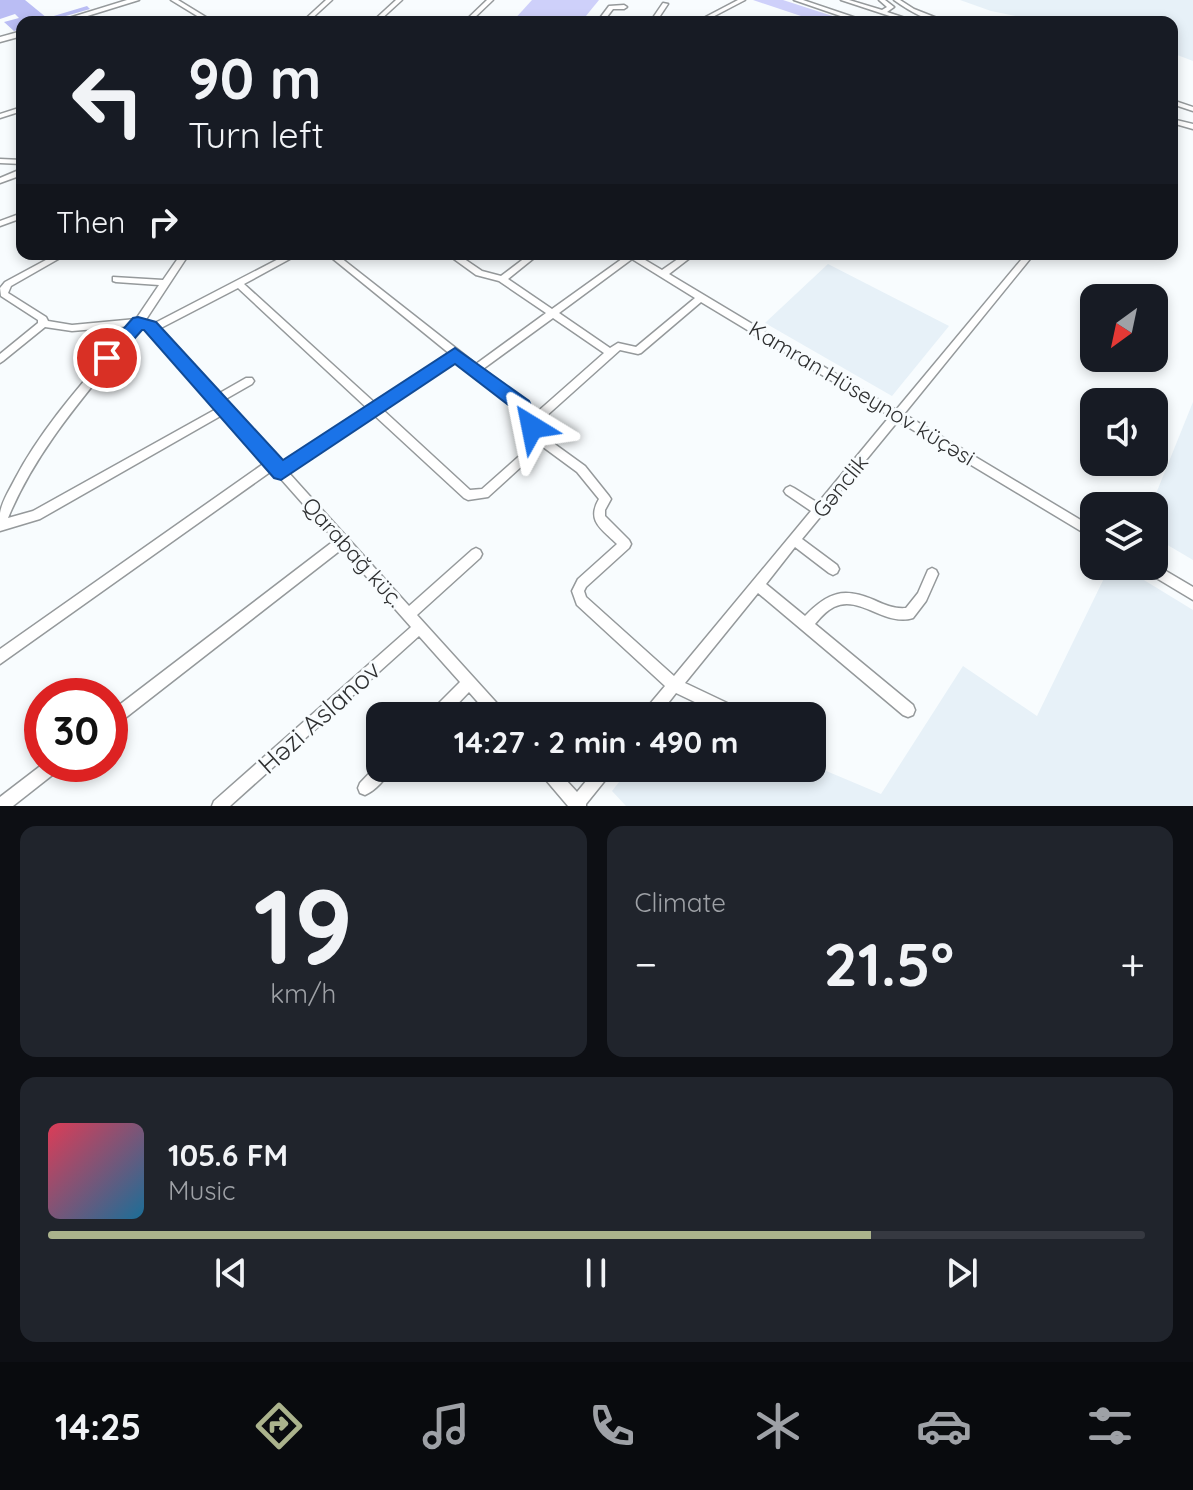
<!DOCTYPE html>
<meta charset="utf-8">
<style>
body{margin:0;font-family:Quicksand,sans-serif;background:#20242c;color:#f1f3f6;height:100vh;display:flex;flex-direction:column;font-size:30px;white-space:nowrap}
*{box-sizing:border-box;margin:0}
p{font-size:26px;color:#9ea1a6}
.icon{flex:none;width:44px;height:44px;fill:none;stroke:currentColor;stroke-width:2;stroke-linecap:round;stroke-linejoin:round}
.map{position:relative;height:806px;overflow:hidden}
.sheet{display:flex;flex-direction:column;gap:20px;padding:20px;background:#0d0f14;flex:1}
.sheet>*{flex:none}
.hud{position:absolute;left:16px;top:16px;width:1162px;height:244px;border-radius:16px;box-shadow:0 4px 12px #0003;background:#171b24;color:#f1f3f6;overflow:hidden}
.needle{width:52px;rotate:213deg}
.buttons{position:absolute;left:1080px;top:284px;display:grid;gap:16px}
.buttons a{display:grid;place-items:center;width:88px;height:88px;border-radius:16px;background:#171b24;box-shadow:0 4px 12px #0003;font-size:40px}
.speed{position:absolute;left:24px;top:678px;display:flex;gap:16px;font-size:40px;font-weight:700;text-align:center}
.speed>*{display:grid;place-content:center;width:104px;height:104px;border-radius:50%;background:#171b24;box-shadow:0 4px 12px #0003;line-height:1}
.speed .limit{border:12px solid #d22;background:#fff;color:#111}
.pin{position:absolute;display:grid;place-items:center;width:68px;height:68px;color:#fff;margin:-34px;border:4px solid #fff;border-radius:50%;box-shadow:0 2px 8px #0007}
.me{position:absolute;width:88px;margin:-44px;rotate:325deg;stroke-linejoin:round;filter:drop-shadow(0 0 6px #0008)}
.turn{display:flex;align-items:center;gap:28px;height:168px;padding:0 40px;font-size:36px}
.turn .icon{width:104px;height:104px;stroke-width:2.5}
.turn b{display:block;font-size:56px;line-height:68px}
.then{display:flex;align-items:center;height:76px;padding:0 40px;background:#0003;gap:16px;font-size:30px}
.big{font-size:60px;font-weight:700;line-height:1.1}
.sheet .widget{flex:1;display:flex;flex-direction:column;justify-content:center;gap:12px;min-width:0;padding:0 28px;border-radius:16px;background:#20242c}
.sheet .dial{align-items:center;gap:0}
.dial b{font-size:104px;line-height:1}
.song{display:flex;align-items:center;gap:24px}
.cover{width:96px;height:96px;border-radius:12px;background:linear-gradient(135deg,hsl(350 70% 55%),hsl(200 70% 35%))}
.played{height:8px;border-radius:4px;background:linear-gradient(90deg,#abb38c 75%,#363941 75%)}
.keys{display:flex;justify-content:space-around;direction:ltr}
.heat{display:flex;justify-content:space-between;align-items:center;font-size:44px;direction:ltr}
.sheet .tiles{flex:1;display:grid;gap:20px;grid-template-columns:1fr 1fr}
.widget:last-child{grid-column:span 2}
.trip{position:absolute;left:366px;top:702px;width:460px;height:80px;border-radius:16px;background:#171b24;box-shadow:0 4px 12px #0003;font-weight:700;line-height:80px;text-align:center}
.tabs{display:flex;height:128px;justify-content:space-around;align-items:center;background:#090b0e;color:#9ea1a6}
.tabs .icon{width:56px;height:56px}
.tabs .on{color:#abb38c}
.tabs b{font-size:36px;color:#f1f3f6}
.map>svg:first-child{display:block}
.built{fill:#e7f1f8}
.green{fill:#ced0fa}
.forest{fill:#babdf4}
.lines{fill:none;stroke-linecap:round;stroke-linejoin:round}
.minor-casing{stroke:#95999b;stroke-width:3}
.tertiary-casing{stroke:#95999b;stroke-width:3}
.secondary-casing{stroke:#95999b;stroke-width:3}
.minor{fill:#fff;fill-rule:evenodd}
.tertiary{fill:#fff;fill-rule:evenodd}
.secondary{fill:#fff;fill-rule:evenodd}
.route{fill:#1a73e8;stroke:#114b97;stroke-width:2}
.labels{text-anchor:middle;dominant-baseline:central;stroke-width:6;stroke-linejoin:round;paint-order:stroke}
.street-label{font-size:22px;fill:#2f3031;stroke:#f8fcfe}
.near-street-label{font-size:26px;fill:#2f3031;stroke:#f8fcfe}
</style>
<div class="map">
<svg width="1193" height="806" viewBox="0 0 1193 806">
<rect width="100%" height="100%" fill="#f8fcfe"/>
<g class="built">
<polygon points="960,0 1193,0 1193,61 1172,53 1172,22 1051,19 1044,22 991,11"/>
<polygon points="828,264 949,326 892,396 765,323"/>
<polygon points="1193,402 1193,560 1154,537 1154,506 1151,506"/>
<polygon points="1110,566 1121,566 1193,610 1193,806 626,806 612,791 630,768 812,768 812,765 881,794 963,666 1037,716"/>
</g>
<g class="green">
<polygon points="532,0 599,0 581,22 512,22"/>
<polygon points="753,0 783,0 851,22 819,22"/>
</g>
<polygon class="forest" points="0,0 25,0 47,18 87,6 90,9 45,22 22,22 22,29 14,31 4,22 19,18 15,14 0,19"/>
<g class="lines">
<g class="minor-casing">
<g id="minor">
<polygon points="171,0 178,0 214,22 207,22"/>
<polygon points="326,0 332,0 308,22 302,22"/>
<polygon points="396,0 402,0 378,22 372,22"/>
<polygon points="487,0 493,0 470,22 464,22"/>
<polygon points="738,0 745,0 703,22 696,22"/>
<polygon points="841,0 849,0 882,10 887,7 879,0 885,0 894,7 887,12 917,22 908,22"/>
<path d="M 894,0 L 900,0 L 914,9 L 947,22 C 928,22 909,11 894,0 Z"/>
<polygon points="663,3 668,4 656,22 650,22"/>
<polygon points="609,6 624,5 627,7 624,9 613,9 603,22 597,22"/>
<polygon points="1172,100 1193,107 1193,111 1172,104"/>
<polygon points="22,107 22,111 0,118 0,114"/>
<polygon points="0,159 22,160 22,164 0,163"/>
<polygon points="19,170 22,170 22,175 0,183 0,178"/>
<polygon points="22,213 22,218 0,226 0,221"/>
<path d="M 57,254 L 67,254 L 11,286 L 8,293 L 46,317 L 48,321 L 72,325 L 136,319 L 159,285 L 116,282 L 113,281 L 113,277 L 163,280 L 181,254 L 189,254 L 145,321 L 153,324 L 288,254 L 299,254 L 244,284 L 375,403 L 450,354 L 327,254 L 336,254 L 476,364 L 546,313 L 499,281 L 476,275 L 447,254 L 457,254 L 482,271 L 501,276 L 530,254 L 539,254 L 508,279 L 552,309 L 626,256 L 625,254 L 635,254 L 662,270 L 685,254 L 695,254 L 669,274 L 896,410 L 1026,254 L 1034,254 L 904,414 L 1094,528 L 1094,539 L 898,421 L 825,510 L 824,515 L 821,516 L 802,539 L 837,565 L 839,569 L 837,573 L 833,575 L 829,573 L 795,547 L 766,584 L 805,616 C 828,592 844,587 874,600 C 885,605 894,609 906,608 L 918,593 L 928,570 L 932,568 L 936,570 L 938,574 L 926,601 L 913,618 C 885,627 859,594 834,607 C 826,611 820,618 815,624 L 913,705 L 915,710 L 913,715 L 908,717 L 903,715 L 758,593 L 685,683 L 744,711 L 746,716 L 724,716 L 676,693 L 658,716 L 642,716 L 644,711 L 665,686 L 577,605 L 572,591 L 578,579 L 617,544 C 602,529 586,521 599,499 L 577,472 L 543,447 L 488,497 L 468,500 L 464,498 L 374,415 L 289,473 L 409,606 L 472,550 L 476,548 L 480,550 L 482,554 L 480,558 L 417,615 L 504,711 L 506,716 L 490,716 L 469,692 L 446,716 L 429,716 L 431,711 L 460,682 L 419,636 L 230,806 L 212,806 L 214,801 L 411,627 L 342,549 L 115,726 L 110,728 L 110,712 L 335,540 L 273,470 L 0,664 L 0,649 L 266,462 L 224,414 L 40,519 L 0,531 C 0,525 0,518 0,513 C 2,501 10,489 15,479 C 45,422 90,375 131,326 L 72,331 L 45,327 L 3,361 L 0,363 L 0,354 L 38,323 L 38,320 L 1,296 L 0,288 L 5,282 ZM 632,259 L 695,298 L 636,347 L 618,343 L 610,348 L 559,313 ZM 238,288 L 368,409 L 282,465 L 224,400 L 252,384 L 254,381 L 252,378 L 246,378 L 218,394 L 159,329 ZM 701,302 L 890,416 L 818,503 L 794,488 L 790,486 L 786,488 L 784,491 L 786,494 L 811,511 L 674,676 L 586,597 L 584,591 L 586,587 L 629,548 L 631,544 L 629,540 L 605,516 L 605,510 L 611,499 L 609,496 L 585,466 L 538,432 L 534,422 L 543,419 L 620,350 L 638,354 L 641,353 ZM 553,318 L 604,353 L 536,413 L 531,414 L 526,403 L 483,369 ZM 140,327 L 150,330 L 218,408 L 33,511 L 8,518 C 38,445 92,388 140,327 ZM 456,359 L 518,408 L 530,438 L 535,442 L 482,489 L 470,490 L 382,409 Z"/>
<polygon points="1154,564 1193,587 1193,600 1143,570 1141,566 1154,566"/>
<path d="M 380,762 L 380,768 L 391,768 C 387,778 375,791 365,795 L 360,793 L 358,788 L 360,783 Z"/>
<polygon points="43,764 62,764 60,769 13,806 0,806 0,797"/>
<polygon points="538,768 555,768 577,792 597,768 613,768 611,773 586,804 586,806 568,806 540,773"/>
</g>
</g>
<g class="tertiary-casing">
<g id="tertiary">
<polygon points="794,0 803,0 868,22 858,22"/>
<polygon points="1172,119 1193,124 1193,129 1172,123"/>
</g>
</g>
<g class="secondary-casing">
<g id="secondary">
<polygon points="127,0 139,0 68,22 56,22"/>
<polygon points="22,31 22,36 0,42 0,37"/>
</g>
</g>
<use href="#minor" class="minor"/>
<use href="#tertiary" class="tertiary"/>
<use href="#secondary" class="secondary"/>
</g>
<polygon class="route" points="138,317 156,322 283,460 455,348 529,401 541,427 538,432 525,432 515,410 455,364 281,480 274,478 144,330 142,330 113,363 101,363 99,358 101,354 133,318"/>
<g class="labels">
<g class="street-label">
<text transform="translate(862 393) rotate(31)">Kamran Hüseynov küçəsi</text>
<text transform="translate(840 486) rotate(-51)">Gənclik</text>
<text transform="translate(353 552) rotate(48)">Qarabağ küç.</text>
</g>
<g class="near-street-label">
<text transform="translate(319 717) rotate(-42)">Həzi Aslanov</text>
</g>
</g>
</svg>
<div class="buttons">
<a><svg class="needle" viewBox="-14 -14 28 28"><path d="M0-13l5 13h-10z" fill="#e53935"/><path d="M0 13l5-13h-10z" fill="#9ea1a6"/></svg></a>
<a><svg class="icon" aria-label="sound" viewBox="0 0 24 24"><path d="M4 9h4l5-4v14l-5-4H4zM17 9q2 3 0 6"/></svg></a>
<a><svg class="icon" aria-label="layers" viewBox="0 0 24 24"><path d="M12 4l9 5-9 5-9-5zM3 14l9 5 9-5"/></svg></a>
</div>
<div class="speed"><div class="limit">30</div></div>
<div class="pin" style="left:107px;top:358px;background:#d93025"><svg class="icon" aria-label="arrive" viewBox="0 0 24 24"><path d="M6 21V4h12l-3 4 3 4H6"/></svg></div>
<svg class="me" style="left:532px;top:427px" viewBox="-20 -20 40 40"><path d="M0-17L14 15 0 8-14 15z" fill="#1a73e8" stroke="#fff" stroke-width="4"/></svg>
<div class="trip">14:27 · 2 min · 490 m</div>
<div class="hud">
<div class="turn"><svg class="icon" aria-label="left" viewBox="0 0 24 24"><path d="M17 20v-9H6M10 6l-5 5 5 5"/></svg><div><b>90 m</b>Turn left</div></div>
<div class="then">Then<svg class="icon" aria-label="right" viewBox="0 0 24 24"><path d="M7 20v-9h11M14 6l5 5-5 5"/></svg></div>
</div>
</div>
<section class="sheet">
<div class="tiles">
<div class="widget dial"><b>19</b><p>km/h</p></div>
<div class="widget"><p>Climate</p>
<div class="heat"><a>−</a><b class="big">21.5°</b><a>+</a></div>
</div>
<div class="widget">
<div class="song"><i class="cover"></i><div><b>105.6 FM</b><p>Music</p></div></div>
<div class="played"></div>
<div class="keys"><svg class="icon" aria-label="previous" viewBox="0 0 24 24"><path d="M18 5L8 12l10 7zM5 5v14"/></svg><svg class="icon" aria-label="pause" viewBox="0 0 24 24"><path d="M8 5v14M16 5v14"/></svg><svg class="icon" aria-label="next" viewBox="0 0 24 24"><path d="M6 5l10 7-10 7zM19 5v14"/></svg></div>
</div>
</div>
</section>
<nav class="tabs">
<b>14:25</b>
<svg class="icon on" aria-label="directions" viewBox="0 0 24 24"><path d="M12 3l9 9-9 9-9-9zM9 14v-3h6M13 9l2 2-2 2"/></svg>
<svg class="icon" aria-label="music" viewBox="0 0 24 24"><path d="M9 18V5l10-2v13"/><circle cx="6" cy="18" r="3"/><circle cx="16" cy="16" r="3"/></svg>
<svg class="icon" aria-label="phone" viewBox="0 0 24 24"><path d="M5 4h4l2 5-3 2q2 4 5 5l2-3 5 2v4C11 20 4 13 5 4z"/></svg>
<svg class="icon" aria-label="climate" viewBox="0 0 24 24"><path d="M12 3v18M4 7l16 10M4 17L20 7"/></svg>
<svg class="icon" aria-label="car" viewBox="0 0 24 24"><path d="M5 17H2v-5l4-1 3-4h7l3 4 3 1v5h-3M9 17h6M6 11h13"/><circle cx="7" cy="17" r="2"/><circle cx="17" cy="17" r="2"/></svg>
<svg class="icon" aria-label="filters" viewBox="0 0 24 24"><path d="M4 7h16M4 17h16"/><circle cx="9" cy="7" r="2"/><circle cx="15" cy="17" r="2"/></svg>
</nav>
